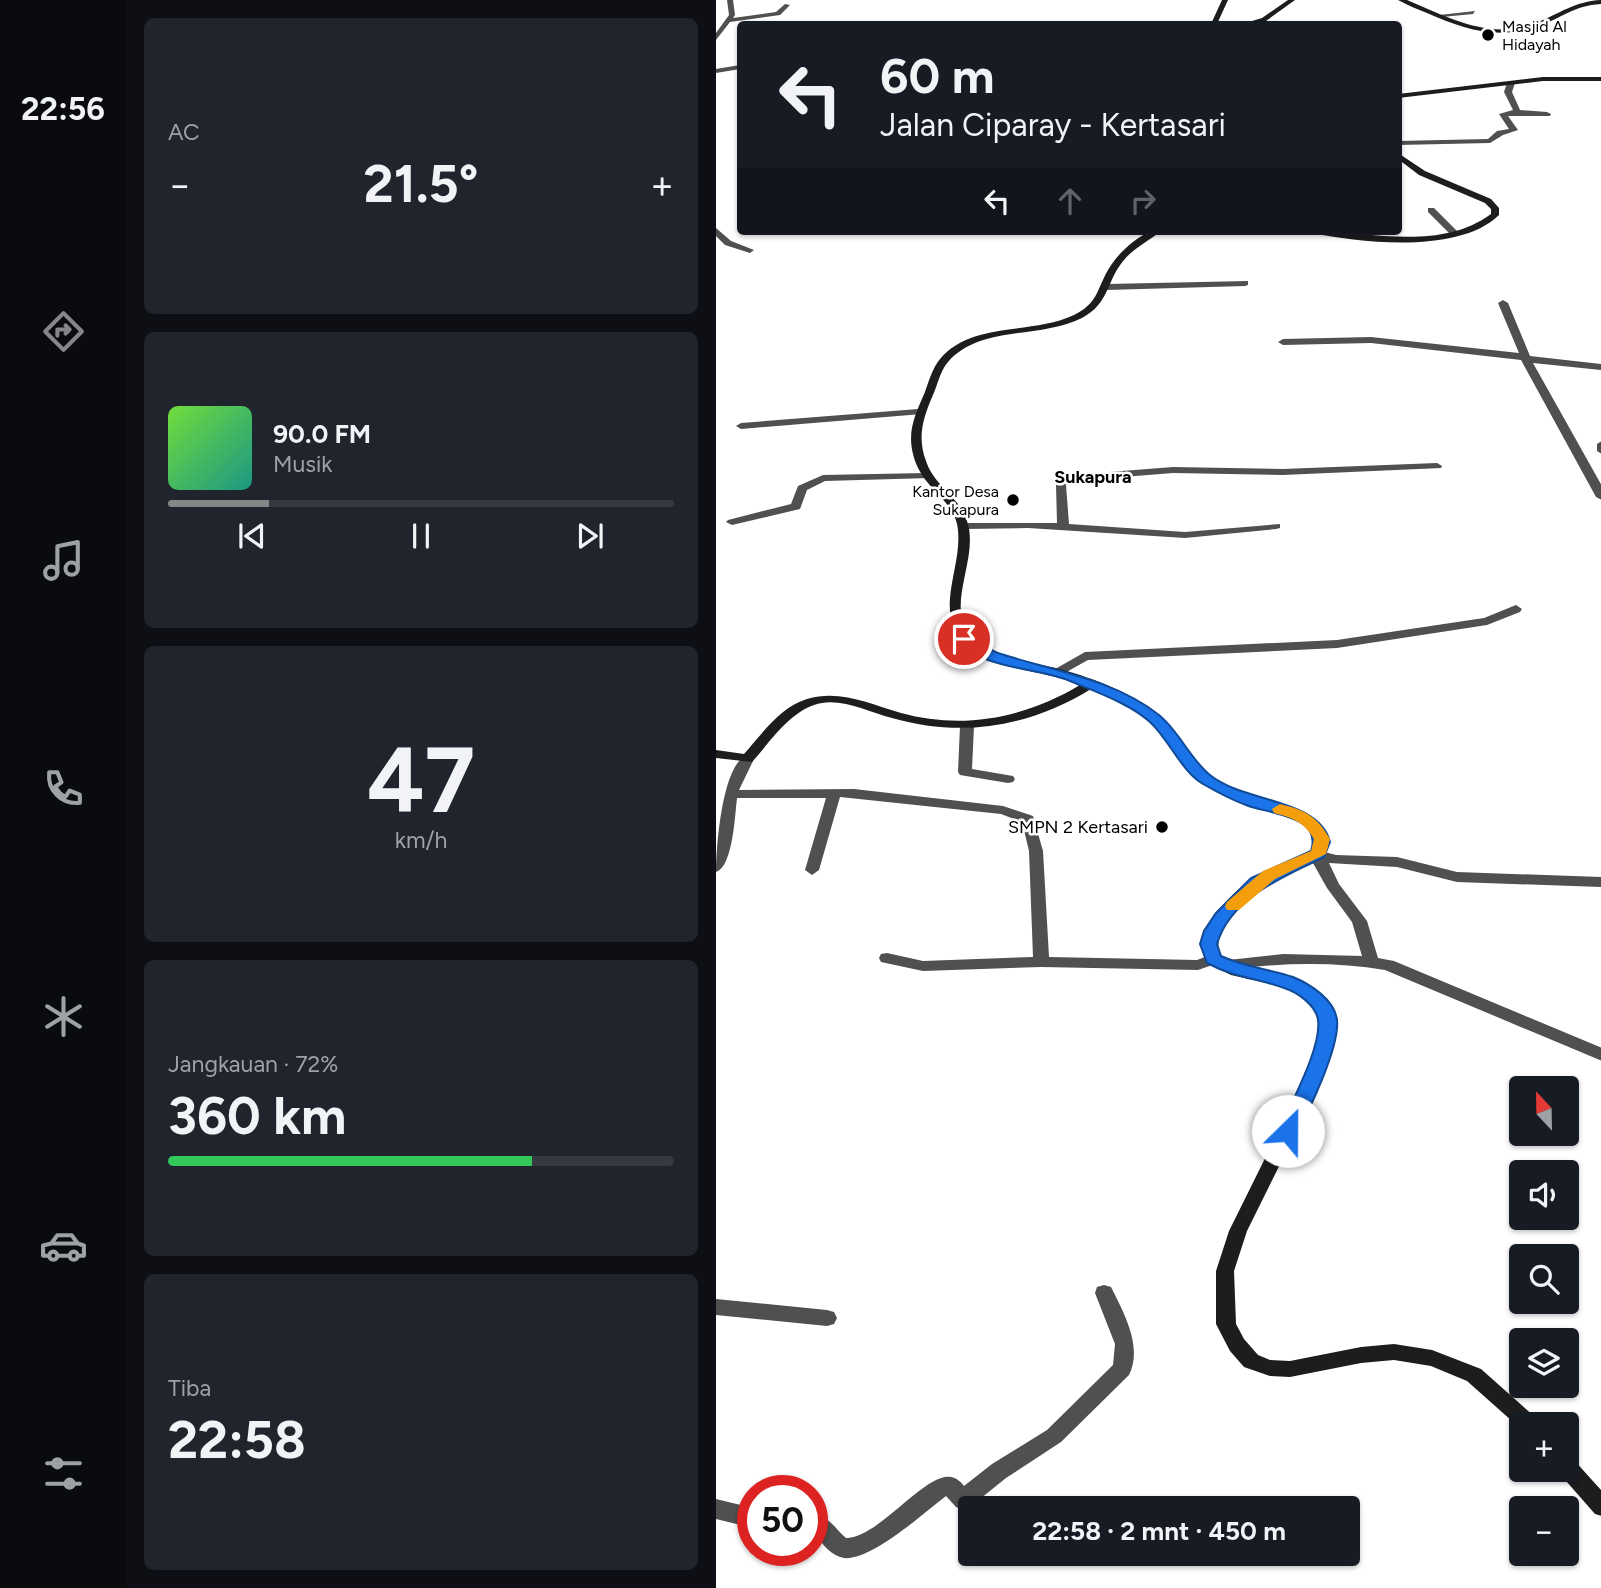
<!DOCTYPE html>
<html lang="id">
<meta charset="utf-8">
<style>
body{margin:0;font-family:Figtree,sans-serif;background:#20242c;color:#f1f3f6;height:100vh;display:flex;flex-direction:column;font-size:26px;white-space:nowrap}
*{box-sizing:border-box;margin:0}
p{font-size:23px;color:#9ea1a6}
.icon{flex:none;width:38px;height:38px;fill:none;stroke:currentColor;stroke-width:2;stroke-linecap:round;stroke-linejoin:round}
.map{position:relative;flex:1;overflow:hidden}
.panel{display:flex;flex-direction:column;gap:18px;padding:18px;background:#0d0f14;width:590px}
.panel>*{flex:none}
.hud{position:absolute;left:21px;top:21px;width:665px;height:214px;border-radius:7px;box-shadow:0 2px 5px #0004;background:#171b24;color:#f1f3f6;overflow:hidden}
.needle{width:46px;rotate:338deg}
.controls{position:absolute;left:793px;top:1076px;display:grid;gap:14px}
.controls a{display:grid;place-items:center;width:70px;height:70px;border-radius:7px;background:#171b24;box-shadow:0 2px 5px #0004;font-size:35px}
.speed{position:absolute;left:21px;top:1475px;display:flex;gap:14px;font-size:35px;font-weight:700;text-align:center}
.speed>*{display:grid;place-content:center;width:91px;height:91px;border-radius:50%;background:#171b24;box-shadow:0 2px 5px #0004;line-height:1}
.speed .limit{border:10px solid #d22;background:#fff;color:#111}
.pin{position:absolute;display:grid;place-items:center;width:60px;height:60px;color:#fff;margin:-30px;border:4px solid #fff;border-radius:50%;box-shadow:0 2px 7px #0007}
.me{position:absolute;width:77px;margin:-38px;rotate:23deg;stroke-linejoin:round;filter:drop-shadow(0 0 5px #0008)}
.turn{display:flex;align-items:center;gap:24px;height:147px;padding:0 28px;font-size:32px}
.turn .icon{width:91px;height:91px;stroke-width:2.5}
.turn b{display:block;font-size:49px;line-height:60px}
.lanes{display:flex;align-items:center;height:66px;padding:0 28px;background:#0003;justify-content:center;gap:35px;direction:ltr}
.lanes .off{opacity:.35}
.big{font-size:52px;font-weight:700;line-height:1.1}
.panel .card{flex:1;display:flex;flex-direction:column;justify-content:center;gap:10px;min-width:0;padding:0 24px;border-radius:10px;background:#20242c}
.panel .dial{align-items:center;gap:0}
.dial b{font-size:91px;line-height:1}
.song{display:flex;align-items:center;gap:21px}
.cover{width:84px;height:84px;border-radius:10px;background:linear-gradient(135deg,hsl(100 70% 55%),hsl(170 70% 35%))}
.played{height:7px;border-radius:4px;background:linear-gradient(90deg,#858687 20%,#363941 20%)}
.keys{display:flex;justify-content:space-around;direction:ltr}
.heat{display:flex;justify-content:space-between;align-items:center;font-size:38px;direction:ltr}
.charge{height:10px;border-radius:5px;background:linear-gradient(90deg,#34c759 72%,#363941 0)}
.trip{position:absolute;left:242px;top:1496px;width:402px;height:70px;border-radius:7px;background:#171b24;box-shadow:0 2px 5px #0004;font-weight:700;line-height:70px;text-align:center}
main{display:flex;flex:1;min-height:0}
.tab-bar{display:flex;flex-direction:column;width:126px;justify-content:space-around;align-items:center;background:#090b0e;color:#9ea1a6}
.tab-bar .icon{width:49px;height:49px}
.tab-bar .current{color:#858687}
.tab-bar b{font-size:32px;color:#f1f3f6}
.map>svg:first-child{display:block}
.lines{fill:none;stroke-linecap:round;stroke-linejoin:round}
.street{fill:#505050;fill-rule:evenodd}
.secondary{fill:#1d1d1d;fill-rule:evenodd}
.route{fill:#1a73e8;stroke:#114b97;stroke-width:2}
.slow{fill:#f59e0b}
.poi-dot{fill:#000;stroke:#fff;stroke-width:2.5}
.labels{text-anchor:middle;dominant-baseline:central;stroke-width:5;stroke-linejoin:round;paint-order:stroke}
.far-poi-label{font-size:16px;fill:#000;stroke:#fff;text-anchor:start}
.far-quarter-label{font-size:18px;font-weight:bold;fill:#000;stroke:#fff}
.poi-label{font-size:18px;fill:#000;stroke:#fff;text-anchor:end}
</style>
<main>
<nav class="tab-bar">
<b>22:56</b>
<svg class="icon current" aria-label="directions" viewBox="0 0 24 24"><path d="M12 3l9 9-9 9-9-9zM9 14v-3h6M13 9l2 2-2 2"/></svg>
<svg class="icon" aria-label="music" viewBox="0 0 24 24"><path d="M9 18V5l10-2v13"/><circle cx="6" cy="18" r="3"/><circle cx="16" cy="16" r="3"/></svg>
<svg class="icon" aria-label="phone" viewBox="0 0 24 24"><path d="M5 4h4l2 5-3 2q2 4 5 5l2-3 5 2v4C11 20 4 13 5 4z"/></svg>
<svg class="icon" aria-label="climate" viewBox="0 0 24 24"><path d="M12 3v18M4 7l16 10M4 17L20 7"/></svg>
<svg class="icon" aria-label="car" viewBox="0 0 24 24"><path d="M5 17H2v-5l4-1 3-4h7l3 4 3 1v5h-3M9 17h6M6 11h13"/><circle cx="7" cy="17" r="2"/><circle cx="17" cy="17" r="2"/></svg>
<svg class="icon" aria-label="filters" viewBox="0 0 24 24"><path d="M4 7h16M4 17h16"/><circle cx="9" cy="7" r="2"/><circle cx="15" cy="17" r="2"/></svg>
</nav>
<section class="panel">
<div class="card"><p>AC</p>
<div class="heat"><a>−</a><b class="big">21.5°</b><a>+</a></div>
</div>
<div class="card">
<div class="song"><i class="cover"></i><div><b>90.0 FM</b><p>Musik</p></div></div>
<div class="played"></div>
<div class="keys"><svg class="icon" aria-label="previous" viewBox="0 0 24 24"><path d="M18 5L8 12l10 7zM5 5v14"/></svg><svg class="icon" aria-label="pause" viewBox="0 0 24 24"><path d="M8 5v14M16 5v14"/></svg><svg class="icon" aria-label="next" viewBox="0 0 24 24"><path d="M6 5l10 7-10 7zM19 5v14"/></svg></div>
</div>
<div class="card dial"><b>47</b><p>km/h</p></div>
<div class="card"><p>Jangkauan · 72%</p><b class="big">360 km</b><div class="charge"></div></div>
<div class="card"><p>Tiba</p><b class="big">22:58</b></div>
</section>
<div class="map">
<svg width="886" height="1588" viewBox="0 0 886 1588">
<rect width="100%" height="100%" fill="#fff"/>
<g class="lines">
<g class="street">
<polygon points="11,0 17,0 19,15 17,18 60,12 69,4 74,5 64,15 14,22 0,40 0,33 13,15"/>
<polygon points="759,11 757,14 726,17 723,15"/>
<polygon points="24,65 24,69 0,73 0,69"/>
<polygon points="795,81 799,83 796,92 804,110 831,112 835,114 834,116 792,116 802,130 787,135 774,143 682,145 682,141 772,139 781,131 793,129 783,114 797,110 788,92 791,83"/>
<polygon points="712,208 718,208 742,232 742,236 736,236 712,212"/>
<polygon points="0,228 15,241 38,250 34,253 9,245 0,236"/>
<polygon points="532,281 532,285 529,286 391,290 386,287 391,284"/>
<polygon points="787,300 792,303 814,356 886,364 886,370 817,363 886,486 886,500 880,497 805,360 655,343 567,345 562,342 567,339 655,337 803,353 782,303"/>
<polygon points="202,409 207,412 206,414 25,429 20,426 25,423"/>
<polygon points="886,441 886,454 881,451 881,444"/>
<polygon points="721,463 726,466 725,468 567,475 457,473 357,481 350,485 353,524 469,532 564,524 564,528 560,529 469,538 312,528 248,529 242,526 248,523 341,523 340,485 343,479 355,475 457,467 567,469"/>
<polygon points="210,473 215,476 214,478 109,481 91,490 84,509 16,525 10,522 12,520 75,504 82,486 107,475"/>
<polygon points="800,605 806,609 804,612 771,625 621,648 372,660 345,675 340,676 334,672 369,652 621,640 768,618"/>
<polygon points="251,722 258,726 256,769 297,776 299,779 297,782 292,783 244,775 242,772 244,726"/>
<path d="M 31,755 L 38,759 L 23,790 L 138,789 L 287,806 L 317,816 L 327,851 L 333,957 L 481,960 L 497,954 L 503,955 L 503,961 L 567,954 L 646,956 L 636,922 L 611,888 L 593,856 L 596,852 L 601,850 L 620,855 L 681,857 L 741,872 L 886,877 L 886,887 L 741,882 L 681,867 L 613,863 L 623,884 L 651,921 L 662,958 L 678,961 L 886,1048 L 886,1061 L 669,970 C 617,961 561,963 509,970 L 503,969 L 502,963 L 482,970 L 325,967 L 207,971 L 165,962 L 163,958 L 165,954 L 171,953 L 207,961 L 317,957 L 313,851 L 306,822 L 285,814 L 124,797 L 103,870 L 96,875 L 89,870 L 110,798 L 21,798 C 19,814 17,867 0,872 C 0,848 6,764 31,755 Z"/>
<path d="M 388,1285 L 395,1287 C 408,1313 427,1347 413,1375 L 345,1442 L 290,1478 L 254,1507 L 247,1510 L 240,1507 L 230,1496 C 209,1512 155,1561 128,1558 C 115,1556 107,1544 99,1535 L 96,1535 L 96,1515 C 113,1515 118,1528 130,1538 C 163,1538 209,1472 235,1477 C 241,1478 245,1482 248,1486 L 276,1464 L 331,1430 L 397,1365 L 399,1344 L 379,1293 L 381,1287 Z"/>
<polygon points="0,1299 111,1310 118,1312 121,1318 118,1324 111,1326 0,1315"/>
<polygon points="0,1499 37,1508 37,1528 0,1519"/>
</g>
<g class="secondary">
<polygon points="506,0 512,0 501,24 495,24"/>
<polygon points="572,0 579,0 550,21 526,24 546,18"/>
<path d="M 682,0 L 691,0 C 732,17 774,41 820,23 C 843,14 859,1 886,0 L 886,4 C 858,5 845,19 820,27 C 781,40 747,29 711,13 C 701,9 691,5 682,0 Z"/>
<polygon points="827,77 886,77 886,81 827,81 682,98 682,94"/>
<path d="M 682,153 L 709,171 L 775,199 L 783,208 L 783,215 C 743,254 647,243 596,233 L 595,231 C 654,231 723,252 775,214 L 775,209 L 769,203 L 703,175 L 682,159 Z"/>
<path d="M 434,231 L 445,231 C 433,241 419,247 408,260 C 390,281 394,303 366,318 C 325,339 264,325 232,362 C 224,371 222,384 217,395 C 207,418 201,437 210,461 C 218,486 244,497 251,521 C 263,556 233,598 250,631 C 265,661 322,662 351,671 C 385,681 428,698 453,725 C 471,745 484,773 510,786 C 546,804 588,800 612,836 L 607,857 C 592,869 573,870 556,879 C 532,892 494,926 504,956 L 525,966 L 572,976 L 595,986 L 615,1006 L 620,1022 L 614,1051 L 590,1112 L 531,1231 L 518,1271 L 520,1324 L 528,1339 L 542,1355 L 554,1360 L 574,1361 L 645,1347 L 678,1344 L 716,1350 L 765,1369 L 820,1418 L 823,1424 L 805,1424 L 805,1429 L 751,1381 L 715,1366 L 678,1360 L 645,1363 L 574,1377 L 554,1376 L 528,1367 L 514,1351 L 500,1324 L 500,1271 L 513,1231 L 572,1112 L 598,1051 L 604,1022 L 601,1012 L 583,994 L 568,987 L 515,975 L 491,963 C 488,957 485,949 486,942 C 488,919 525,884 545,873 C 561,864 580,863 595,852 L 598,836 C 573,804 530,810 497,790 C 473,776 461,750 443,731 C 425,711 399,700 375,689 C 313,727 246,738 176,718 C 152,712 123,696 98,705 C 72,714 54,742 36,762 L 0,758 L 0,750 L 28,754 C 46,734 64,707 91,699 C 124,689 154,704 185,713 C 247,730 309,718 364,685 C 314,663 228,674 234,598 C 236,574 246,548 241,524 C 235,497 205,488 197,454 C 191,430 200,413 209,392 C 213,381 216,369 224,359 C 256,321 316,335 358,315 C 382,303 380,291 392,270 C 402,253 417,240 434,231 Z"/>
<polygon points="850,1457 857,1459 886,1491 886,1516 879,1514 843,1473 842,1470 850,1470"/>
</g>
</g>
<path class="route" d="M 248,635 C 261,639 271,650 285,654 C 338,671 397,679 443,715 C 463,731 474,759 494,775 C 528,803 603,798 614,842 L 608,857 C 567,877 515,897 501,944 L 505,956 C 529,967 552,969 577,977 C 594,984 619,1000 621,1020 C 624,1047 592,1113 579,1136 L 565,1136 L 563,1131 C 574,1104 606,1048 602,1020 C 600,1005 581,992 568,988 C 541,978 519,978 491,963 L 484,944 L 488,931 L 500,913 L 535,878 L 595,851 C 607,815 552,814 530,805 C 516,800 501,792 487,784 C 466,772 453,740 435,723 C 415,704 380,692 354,681 C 319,666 267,671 241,639 Z"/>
<path class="slow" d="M 564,804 C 589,810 601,816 614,839 L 610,854 L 559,879 L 523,910 L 511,910 L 509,906 L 511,902 L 547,871 L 595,851 L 598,839 C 588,822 577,818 558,813 L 556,809 Z"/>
<g class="poi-dot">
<circle cx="772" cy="35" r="7"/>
<circle cx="297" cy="500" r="7"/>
<circle cx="446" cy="827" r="7"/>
</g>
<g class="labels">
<g class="far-poi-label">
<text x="786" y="26">Masjid Al<tspan x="786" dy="18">Hidayah</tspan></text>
<text x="283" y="491" text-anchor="end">Kantor Desa<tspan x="283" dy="18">Sukapura</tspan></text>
</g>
<g class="far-quarter-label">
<text x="377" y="477">Sukapura</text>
</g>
<g class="poi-label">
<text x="432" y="827">SMPN 2 Kertasari</text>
</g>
</g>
</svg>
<div class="controls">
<a><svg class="needle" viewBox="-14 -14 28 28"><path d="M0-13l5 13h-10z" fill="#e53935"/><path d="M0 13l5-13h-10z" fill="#9ea1a6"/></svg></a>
<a><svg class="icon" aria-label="sound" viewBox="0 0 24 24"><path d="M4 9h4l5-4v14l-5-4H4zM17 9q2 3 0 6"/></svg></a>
<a><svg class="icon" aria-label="search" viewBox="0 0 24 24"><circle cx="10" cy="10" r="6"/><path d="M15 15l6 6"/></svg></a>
<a><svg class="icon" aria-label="layers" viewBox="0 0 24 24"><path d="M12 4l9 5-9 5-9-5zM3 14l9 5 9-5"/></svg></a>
<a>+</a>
<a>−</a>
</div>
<div class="speed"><div class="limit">50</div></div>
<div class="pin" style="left:248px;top:639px;background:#d93025"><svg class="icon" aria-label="arrive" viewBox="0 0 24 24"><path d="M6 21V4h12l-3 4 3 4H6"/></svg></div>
<svg class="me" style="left:572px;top:1131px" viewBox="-20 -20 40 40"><circle r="19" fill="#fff"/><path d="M0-13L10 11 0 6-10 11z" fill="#1a73e8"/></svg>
<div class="trip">22:58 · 2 mnt · 450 m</div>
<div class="hud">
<div class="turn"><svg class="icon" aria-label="left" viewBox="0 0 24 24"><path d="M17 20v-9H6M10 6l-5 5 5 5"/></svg><div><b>60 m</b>Jalan Ciparay - Kertasari</div></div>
<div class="lanes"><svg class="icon" aria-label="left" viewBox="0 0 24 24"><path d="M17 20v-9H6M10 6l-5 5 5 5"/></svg><svg class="icon off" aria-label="ahead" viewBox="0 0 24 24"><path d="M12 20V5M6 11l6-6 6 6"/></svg><svg class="icon off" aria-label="right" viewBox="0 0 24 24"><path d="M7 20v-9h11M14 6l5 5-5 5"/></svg></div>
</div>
</div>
</main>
